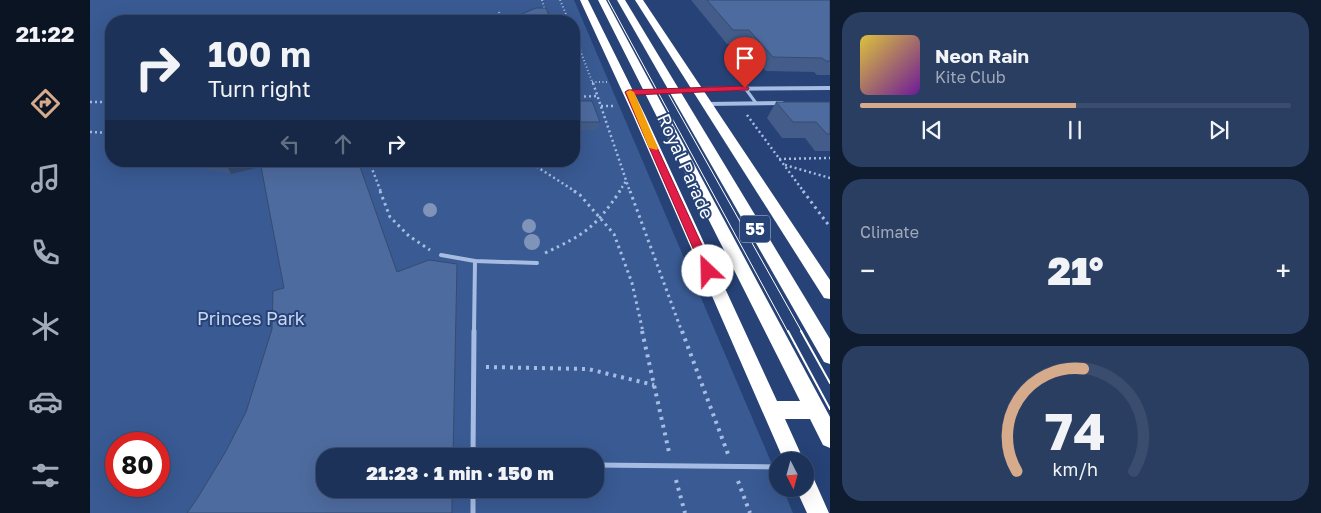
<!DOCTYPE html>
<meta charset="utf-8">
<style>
body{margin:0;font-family:"Golos Text",sans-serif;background:#293e61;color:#f1f3f6;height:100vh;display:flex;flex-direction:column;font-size:19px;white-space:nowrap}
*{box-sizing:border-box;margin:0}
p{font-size:16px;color:#a0aaba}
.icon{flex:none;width:28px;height:28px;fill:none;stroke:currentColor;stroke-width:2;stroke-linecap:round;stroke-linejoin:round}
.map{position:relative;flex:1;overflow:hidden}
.panel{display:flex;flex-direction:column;gap:12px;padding:12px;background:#0f1c30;width:491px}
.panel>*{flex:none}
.banner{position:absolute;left:15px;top:15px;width:475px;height:152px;border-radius:20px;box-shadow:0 5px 20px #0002,0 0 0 1px #3a4d6e;background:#1c3258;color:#f1f3f6;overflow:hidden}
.needle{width:32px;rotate:174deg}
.tools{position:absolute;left:679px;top:452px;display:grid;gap:10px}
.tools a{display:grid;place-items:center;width:45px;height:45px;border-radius:50%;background:#1c3258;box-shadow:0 5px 20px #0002,0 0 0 1px #3a4d6e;font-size:25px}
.speed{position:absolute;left:15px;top:432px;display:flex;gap:10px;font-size:25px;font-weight:700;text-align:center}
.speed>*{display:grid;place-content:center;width:65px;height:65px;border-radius:50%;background:#1c3258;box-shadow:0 5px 20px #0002,0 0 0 1px #3a4d6e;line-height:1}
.speed .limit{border:8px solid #d22;background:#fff;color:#111}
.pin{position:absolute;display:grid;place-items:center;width:42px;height:42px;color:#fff;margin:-51px -21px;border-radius:50% 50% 50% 0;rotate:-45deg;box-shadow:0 0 5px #0007}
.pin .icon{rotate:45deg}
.me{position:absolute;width:55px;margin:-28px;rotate:336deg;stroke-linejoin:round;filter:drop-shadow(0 0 4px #0008)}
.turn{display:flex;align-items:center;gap:18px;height:105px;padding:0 20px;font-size:22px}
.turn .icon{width:65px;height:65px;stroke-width:2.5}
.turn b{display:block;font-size:35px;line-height:42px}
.lanes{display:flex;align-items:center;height:48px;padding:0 20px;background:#0003;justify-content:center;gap:25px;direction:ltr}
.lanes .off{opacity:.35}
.big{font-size:38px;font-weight:800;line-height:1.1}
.panel .tile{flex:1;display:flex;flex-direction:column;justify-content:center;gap:8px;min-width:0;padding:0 18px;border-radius:20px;background:#293e61}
.panel .dial{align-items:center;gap:0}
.dial svg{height:130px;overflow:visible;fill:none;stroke:#3a4d6e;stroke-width:7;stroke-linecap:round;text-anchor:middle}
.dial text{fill:#f1f3f6;stroke:none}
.song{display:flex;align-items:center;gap:15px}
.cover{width:60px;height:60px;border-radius:8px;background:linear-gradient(135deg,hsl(50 70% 55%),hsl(280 70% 35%))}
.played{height:5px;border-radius:2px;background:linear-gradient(90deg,#d6ab8b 50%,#3a4d6e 50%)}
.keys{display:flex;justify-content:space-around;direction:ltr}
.heat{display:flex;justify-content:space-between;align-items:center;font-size:28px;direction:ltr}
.trip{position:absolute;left:226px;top:448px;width:288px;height:50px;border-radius:20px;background:#1c3258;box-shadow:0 5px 20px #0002,0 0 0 1px #3a4d6e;font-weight:800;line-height:50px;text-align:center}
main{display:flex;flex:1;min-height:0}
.tabs{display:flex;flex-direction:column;width:90px;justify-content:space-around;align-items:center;background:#0b1423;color:#a0aaba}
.tabs .icon{width:35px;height:35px}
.tabs .active{color:#d6ab8b}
.tabs b{font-size:22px;color:#f1f3f6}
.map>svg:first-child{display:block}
.green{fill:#395a93;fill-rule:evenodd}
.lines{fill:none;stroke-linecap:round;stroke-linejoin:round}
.path-far3{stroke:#a7bce2;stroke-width:2;stroke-dasharray:1 2.5;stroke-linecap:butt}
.path-far2{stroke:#a7bce2;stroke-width:2.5;stroke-dasharray:2 3;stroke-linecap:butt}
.path-far1{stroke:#a7bce2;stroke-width:3;stroke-dasharray:2.5 4;stroke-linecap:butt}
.path{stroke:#a7bce2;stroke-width:4;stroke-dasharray:3 5;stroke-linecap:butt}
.lane-far2{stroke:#a7bce2;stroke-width:3}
.lane-far1{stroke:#a7bce2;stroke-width:4}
.lane{stroke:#a7bce2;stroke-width:5}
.street{stroke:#a7bce2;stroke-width:4}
.highway{fill:#fff;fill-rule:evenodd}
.tram-far1{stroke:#fff;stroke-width:1}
.tram{stroke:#fff;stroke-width:2}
.tree{fill:#8094ba}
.wall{fill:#435c89}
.shaded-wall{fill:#374b6f}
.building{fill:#4e6b9f;stroke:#374b6f}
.route{fill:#e11d48;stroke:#92132f}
.slow{fill:#f59e0b}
.labels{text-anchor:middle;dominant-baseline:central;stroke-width:4;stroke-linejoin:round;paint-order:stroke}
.shield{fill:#264276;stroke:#bec6d6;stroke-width:1}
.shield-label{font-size:16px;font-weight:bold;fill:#fff}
.street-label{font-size:18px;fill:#fff;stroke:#264276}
.park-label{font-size:18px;fill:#c9d8f2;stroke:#264276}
</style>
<main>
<nav class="tabs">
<b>21:22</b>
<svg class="icon active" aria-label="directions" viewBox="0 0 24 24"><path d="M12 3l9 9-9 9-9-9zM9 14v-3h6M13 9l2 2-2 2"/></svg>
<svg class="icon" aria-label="music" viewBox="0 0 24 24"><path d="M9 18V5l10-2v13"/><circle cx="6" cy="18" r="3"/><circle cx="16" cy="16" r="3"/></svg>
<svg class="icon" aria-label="phone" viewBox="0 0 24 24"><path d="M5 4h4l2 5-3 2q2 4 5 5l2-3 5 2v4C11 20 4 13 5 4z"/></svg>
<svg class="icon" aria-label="climate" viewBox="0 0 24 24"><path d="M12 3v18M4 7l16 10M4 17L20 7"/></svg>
<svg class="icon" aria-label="car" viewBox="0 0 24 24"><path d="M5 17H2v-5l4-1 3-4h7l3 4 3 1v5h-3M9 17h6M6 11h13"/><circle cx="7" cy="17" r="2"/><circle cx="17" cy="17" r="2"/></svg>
<svg class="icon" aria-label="filters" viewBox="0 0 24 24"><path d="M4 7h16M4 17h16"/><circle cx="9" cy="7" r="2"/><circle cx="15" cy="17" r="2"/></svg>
</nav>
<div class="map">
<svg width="740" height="513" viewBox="0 0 740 513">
<rect width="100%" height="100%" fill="#264276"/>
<path class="green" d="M 0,0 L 484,0 L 687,476 L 688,489 L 693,489 L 703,513 L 0,513 ZM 21,21 L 484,21 L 484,161 L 21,161 ZM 26,444 L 69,444 L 69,486 L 26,486 ZM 235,456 L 505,456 L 505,489 L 235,489 Z"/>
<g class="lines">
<g class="path-far3">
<polyline points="452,0 455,11"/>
<polyline points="470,0 479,21"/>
<polyline points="409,12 411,21"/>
<polyline points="484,34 503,84"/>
<polyline points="502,82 517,82"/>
</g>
<g class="path-far2">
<polyline points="503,83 540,192"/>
<polyline points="484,97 508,96"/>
<polyline points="0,102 21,102"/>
<polyline points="511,106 526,106"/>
<polyline points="657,115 714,192"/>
<polyline points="0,132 21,133"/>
<polyline points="689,159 740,158"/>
<polyline points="279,161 291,192"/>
<polyline points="438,161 486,192"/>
<polyline points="695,165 740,178"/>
<polyline points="529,192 536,181"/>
</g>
<g class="path-far1">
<polyline points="290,191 300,217 319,236 340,250"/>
<polyline points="484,191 490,195 524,234 542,283 553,332"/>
<polyline points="540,191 592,332"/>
<polyline points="713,191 740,227"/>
<path d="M 455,253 C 495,234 505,228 530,191"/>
</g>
<g class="path">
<polyline points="552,331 579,452"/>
<polyline points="592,331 638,454"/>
<polyline points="396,367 498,369 564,385"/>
<polyline points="586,480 595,513"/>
<polyline points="648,481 660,513"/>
</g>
<polyline class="lane-far2" points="655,88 666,103"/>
<g class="lane-far1">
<polyline points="351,255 385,261 447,263"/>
<polyline points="384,332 385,261"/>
</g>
<g class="lane">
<polyline points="383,456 384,331"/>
<polyline points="505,465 688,467"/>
<polyline points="383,489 383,513"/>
</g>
<g class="street">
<polyline points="607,89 740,88"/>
<polyline points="616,104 692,103"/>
</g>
<g class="highway">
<polygon points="490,0 498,0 555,115 687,401 710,401 508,0 516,0 740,417 740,448 733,445 720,419 695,419 714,461 694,461 543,115"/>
<polygon points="527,0 535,0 740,339 740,364 734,362"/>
<polygon points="545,0 553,0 740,280 740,299 734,298"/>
<polygon points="715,474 723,477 739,513 717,513 706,489 715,489"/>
</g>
<g class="tram-far1">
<polyline points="518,0 698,332"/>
<polyline points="579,95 712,332"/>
</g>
<g class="tram">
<polyline points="698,331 740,409"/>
<polyline points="711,331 740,383"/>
</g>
</g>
<g class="tree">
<circle cx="340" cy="210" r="7"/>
<circle cx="439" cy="226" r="7"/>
<circle cx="442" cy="242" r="8"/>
</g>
<g class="wall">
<polygon points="601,0 740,0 740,75 727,75 724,72 676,71 652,44 637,44"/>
<polygon points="484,101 510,122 507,130 484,130"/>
<polygon points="686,102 740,102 740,151 725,151 715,138 692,138 677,118"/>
<polygon points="88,161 268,161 307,272 367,277 362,513 97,513 107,499 136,451 156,412 174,355 194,288 171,166 141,174 89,164"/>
</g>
<polygon class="shaded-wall" points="135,161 172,161 174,166 141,174"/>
<g class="building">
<polygon points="617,0 740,0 740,61 736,61 732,58 683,57 659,30 643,30"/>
<polygon points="446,8 456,8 461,21 434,21 432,14"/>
<polygon points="484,101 502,101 510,122 484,122"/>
<polygon points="686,102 740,102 740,134 737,134 726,122 703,122"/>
<polygon points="170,161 268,161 307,272 339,260 367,264 363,456 235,456 235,489 362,489 362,513 97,513 107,499 136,451 156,412 182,329 183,291 194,288"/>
</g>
<polygon class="route" points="655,86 659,88 658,90 543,95 624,271 618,275 613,271 535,92 538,90"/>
<polygon class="slow" points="540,90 544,92 568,148 567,150 559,148 536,92"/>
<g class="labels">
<rect class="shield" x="650" y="215.5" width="30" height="27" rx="4"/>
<g class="shield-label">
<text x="665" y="229">55</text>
</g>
<g class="street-label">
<text transform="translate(596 166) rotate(66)">Royal Parade</text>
</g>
<g class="park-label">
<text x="161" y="318">Princes Park</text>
</g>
</g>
</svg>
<div class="tools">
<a><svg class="needle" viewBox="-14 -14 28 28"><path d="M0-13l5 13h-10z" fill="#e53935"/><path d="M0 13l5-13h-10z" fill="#a0aaba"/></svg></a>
</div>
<div class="speed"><div class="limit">80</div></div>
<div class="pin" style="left:655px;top:88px;background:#d93025"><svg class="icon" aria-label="arrive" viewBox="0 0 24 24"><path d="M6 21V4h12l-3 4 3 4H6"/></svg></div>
<svg class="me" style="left:618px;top:271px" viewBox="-20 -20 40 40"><circle r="19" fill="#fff"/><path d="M0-13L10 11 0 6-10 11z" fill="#e11d48"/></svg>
<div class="trip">21:23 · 1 min · 150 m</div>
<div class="banner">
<div class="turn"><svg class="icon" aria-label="right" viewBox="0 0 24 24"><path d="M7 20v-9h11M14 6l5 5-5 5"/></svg><div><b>100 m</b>Turn right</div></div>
<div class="lanes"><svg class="icon off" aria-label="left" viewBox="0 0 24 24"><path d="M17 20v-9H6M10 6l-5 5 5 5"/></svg><svg class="icon off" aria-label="ahead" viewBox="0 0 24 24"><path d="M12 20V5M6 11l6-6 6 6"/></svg><svg class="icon" aria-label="right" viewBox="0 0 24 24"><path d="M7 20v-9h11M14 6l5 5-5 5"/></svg></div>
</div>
</div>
<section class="panel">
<div class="tile">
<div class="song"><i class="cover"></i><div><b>Neon Rain</b><p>Kite Club</p></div></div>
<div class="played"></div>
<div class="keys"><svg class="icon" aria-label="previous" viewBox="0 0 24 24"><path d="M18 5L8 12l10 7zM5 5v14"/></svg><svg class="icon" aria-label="pause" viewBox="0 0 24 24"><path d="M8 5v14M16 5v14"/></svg><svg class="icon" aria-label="next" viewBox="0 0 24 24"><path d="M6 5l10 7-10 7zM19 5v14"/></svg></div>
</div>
<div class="tile"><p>Climate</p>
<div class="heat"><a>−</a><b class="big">21°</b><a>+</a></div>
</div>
<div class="tile dial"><svg viewBox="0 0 100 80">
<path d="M14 69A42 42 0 1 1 86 69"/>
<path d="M14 69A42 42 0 0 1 55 6" stroke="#d6ab8b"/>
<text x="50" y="56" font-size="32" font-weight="700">74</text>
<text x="50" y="72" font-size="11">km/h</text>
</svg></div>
</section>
</main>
